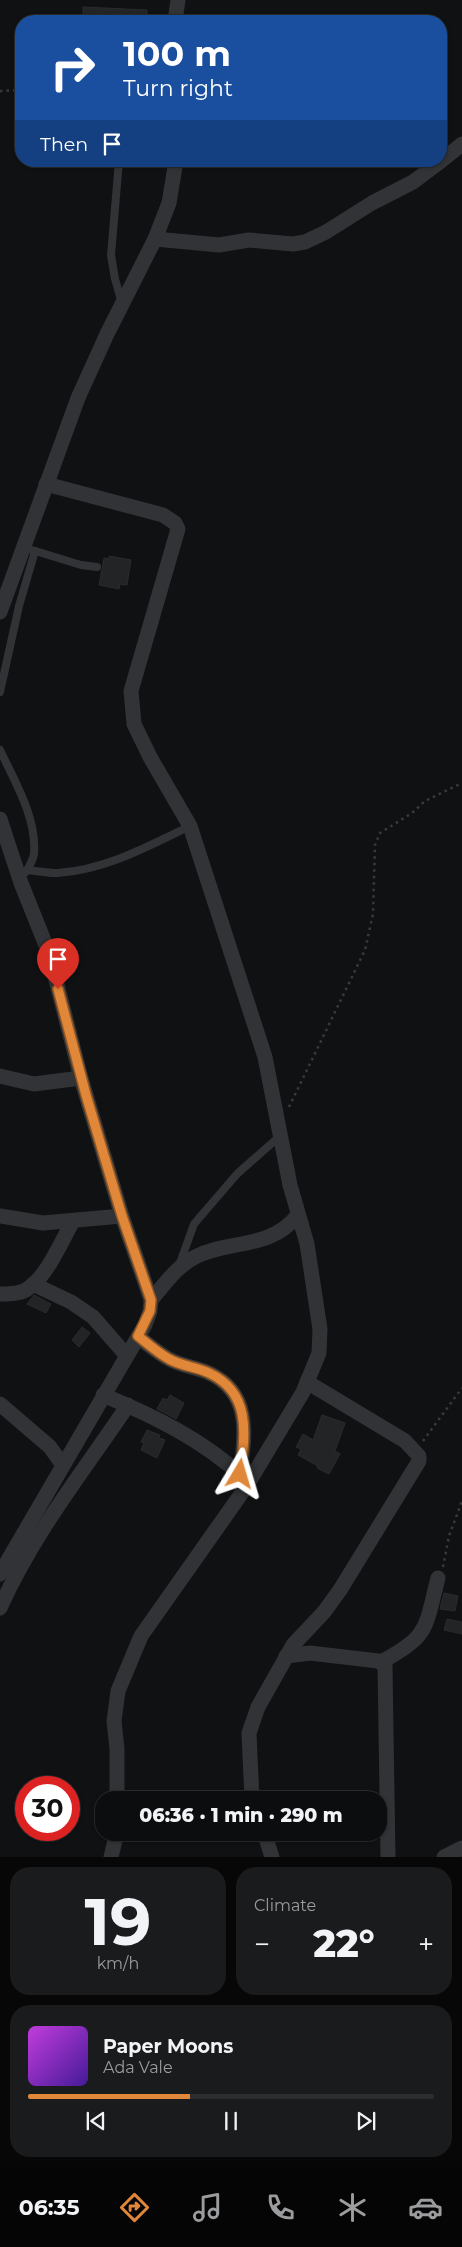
<!DOCTYPE html>
<meta charset="utf-8">
<style>
body{margin:0;font-family:Montserrat,sans-serif;background:#1a1b1c;color:#f1f3f6;height:100vh;display:flex;flex-direction:column;font-size:19px;white-space:nowrap}
*{box-sizing:border-box;margin:0}
p{font-size:16px;color:#9a9c9e}
.icon{flex:none;width:28px;height:28px;fill:none;stroke:currentColor;stroke-width:2;stroke-linecap:round;stroke-linejoin:round}
.map{position:relative;height:1857px;overflow:hidden}
.sheet{display:flex;flex-direction:column;gap:10px;padding:10px;background:#070708;flex:1}
.sheet>*{flex:none}
.banner{position:absolute;left:15px;top:15px;width:432px;height:152px;border-radius:20px;box-shadow:0 1px 4px #0004,0 0 0 1px #2c2d2e;background:#1a4fa0;color:#fff;overflow:hidden}
.speed{position:absolute;left:15px;top:1776px;display:flex;gap:10px;font-size:25px;font-weight:700;text-align:center}
.speed>*{display:grid;place-content:center;width:65px;height:65px;border-radius:50%;background:#0c0d0e;box-shadow:0 1px 4px #0004,0 0 0 1px #2c2d2e;line-height:1}
.speed .limit{border:8px solid #d22;background:#fff;color:#111}
.pin{position:absolute;display:grid;place-items:center;width:42px;height:42px;color:#fff;margin:-51px -21px;border-radius:50% 50% 50% 0;rotate:-45deg;box-shadow:0 0 5px #0007}
.pin .icon{rotate:45deg}
.me{position:absolute;width:55px;margin:-28px;rotate:7deg;stroke-linejoin:round;filter:drop-shadow(0 0 4px #0008)}
.turn{display:flex;align-items:center;gap:18px;height:105px;padding:0 25px;font-size:22px}
.turn .icon{width:65px;height:65px;stroke-width:2.5}
.turn b{display:block;font-size:35px;line-height:42px}
.then{display:flex;align-items:center;height:48px;padding:0 25px;background:#0003;gap:10px;font-size:19px}
.big{font-size:38px;font-weight:800;line-height:1.1}
.sheet .widget{flex:1;display:flex;flex-direction:column;justify-content:center;gap:8px;min-width:0;padding:0 18px;border-radius:20px;background:#1a1b1c}
.sheet .dial{align-items:center;gap:0}
.dial b{font-size:65px;line-height:1}
.song{display:flex;align-items:center;gap:15px}
.cover{width:60px;height:60px;border-radius:8px;background:linear-gradient(135deg,hsl(290 70% 55%),hsl(260 70% 35%))}
.played{height:5px;border-radius:2px;background:linear-gradient(90deg,#e18739 40%,#2c2d2e 40%)}
.keys{display:flex;justify-content:space-around;direction:ltr}
.heat{display:flex;justify-content:space-between;align-items:center;font-size:28px;direction:ltr}
.sheet .tiles{flex:1;display:grid;gap:10px;grid-template-columns:1fr 1fr}
.widget:last-child{grid-column:span 2}
.trip{position:absolute;left:95px;top:1791px;width:292px;height:50px;border-radius:20px;background:#0c0d0e;box-shadow:0 1px 4px #0004,0 0 0 1px #2c2d2e;font-weight:800;line-height:50px;text-align:center}
.menu{display:flex;height:80px;justify-content:space-around;align-items:center;background:#050506;color:#9a9c9e}
.menu .icon{width:35px;height:35px}
.menu .on{color:#e18739}
.menu b{font-size:22px;color:#f1f3f6}
.map>svg:first-child{display:block}
.building{fill:#232425;stroke:#2a2b2d}
.lines{fill:none;stroke-linecap:round;stroke-linejoin:round}
.path{stroke:#383a3d;stroke-width:2.5;stroke-dasharray:2.5 4;stroke-linecap:butt}
.lane{stroke:#323336;stroke-width:8}
.street{stroke:#323336;stroke-width:15}
.route-casing{stroke:#925825;stroke-width:12}
.route{stroke:#e18739;stroke-width:9}
</style>
<div class="map">
<svg width="462" height="1857" viewBox="0 0 462 1857">
<rect width="100%" height="100%" fill="#101112"/>
<g class="building">
<polygon points="83,7 147,10 147,21 83,21"/>
<polygon points="109,556 131,560 127,585 120,584 119,589 99,585 104,558 109,559"/>
<polygon points="34,1295 51,1304 46,1313 27,1304"/>
<polygon points="82,1327 90,1333 79,1347 72,1340"/>
<polygon points="170,1395 184,1403 176,1419 157,1409 163,1398 167,1400"/>
<polygon points="322,1415 345,1423 335,1451 340,1454 329,1474 317,1468 318,1466 298,1455 301,1449 296,1447 303,1434 313,1440"/>
<polygon points="147,1430 160,1435 159,1438 165,1440 157,1458 141,1450 144,1443 141,1442"/>
<polygon points="444,1593 458,1596 455,1611 440,1609"/>
<polygon points="447,1619 462,1622 462,1634 444,1630"/>
</g>
<g class="lines">
<g class="path">
<polyline points="0,91 21,90"/>
<polyline points="289,1107 365,950 373,914 375,845 380,833 412,813 425,801 462,783"/>
<polyline points="423,1441 462,1388"/>
<polyline points="443,1567 449,1536 462,1501"/>
</g>
<g class="lane">
<polyline points="119,161 111,255 115,279 122,303"/>
<polyline points="32,550 81,565 97,567"/>
<polyline points="0,692 19,606 35,551"/>
<path d="M 0,750 C 15,782 37,818 34,854 C 33,860 29,867 26,872"/>
<path d="M 27,870 C 37,871 48,873 58,873 C 105,870 149,846 190,826"/>
<polyline points="180,1263 194,1224 237,1174 280,1136"/>
</g>
<g class="street">
<polyline points="175,21 178,0"/>
<polyline points="441,161 462,144"/>
<polyline points="155,239 219,245 249,240 293,244 305,242 326,232 372,203 413,182 441,161"/>
<polyline points="46,484 163,515 175,523 178,529 131,691 134,724 150,757 190,826 265,1057 290,1185 307,1244 320,1329 319,1353 303,1392 246,1487 141,1636 118,1691 114,1721 117,1749 117,1800"/>
<polyline points="0,612 78,398 107,334 155,239 169,203 176,161"/>
<polyline points="0,819 21,883 49,953 81,1078 122,1216 151,1300 150,1311 145,1325 0,1574"/>
<polyline points="0,1076 34,1084 81,1078"/>
<polyline points="0,1216 43,1223 122,1216"/>
<polyline points="33,1284 71,1302 93,1317 127,1356"/>
<path d="M 0,1294 C 10,1294 22,1294 30,1287 C 48,1274 62,1240 73,1221"/>
<path d="M 151,1300 C 164,1285 177,1266 195,1257 C 231,1239 270,1250 298,1215"/>
<path d="M 138,1337 C 148,1344 158,1353 169,1359 C 181,1366 196,1367 209,1373 C 252,1393 245,1435 240,1474"/>
<path d="M 103,1395 C 154,1416 203,1440 244,1478"/>
<polyline points="0,1404 50,1447 62,1464"/>
<path d="M 0,1608 C 33,1534 83,1472 128,1405"/>
<polyline points="286,1656 310,1653 378,1661 385,1666 388,1857"/>
<path d="M 381,1662 C 430,1636 425,1628 438,1578"/>
<polyline points="252,1800 249,1733 258,1707 293,1645 324,1612 340,1590 419,1461 419,1456 405,1441 307,1382"/>
<polyline points="264,1832 272,1857"/>
<polyline points="111,1857 117,1832"/>
<polyline points="444,1857 462,1848"/>
</g>
</g>
<g class="lines">
<g class="route-casing">
<path id="route" d="M 58,989 L 86,1095 L 122,1216 L 151,1300 L 150,1311 L 138,1336 C 148,1344 158,1353 169,1359 C 181,1366 197,1367 209,1373 C 252,1393 245,1435 240,1474"/>
</g>
<use href="#route" class="route"/>
</g>
</svg>
<div class="speed"><div class="limit">30</div></div>
<div class="pin" style="left:58px;top:989px;background:#d93025"><svg class="icon" aria-label="arrive" viewBox="0 0 24 24"><path d="M6 21V4h12l-3 4 3 4H6"/></svg></div>
<svg class="me" style="left:240px;top:1474px" viewBox="-20 -20 40 40"><path d="M0-17L14 15 0 8-14 15z" fill="#e18739" stroke="#fff" stroke-width="4"/></svg>
<div class="trip">06:36 · 1 min · 290 m</div>
<div class="banner">
<div class="turn"><svg class="icon" aria-label="right" viewBox="0 0 24 24"><path d="M7 20v-9h11M14 6l5 5-5 5"/></svg><div><b>100 m</b>Turn right</div></div>
<div class="then">Then<svg class="icon" aria-label="arrive" viewBox="0 0 24 24"><path d="M6 21V4h12l-3 4 3 4H6"/></svg></div>
</div>
</div>
<section class="sheet">
<div class="tiles">
<div class="widget dial"><b>19</b><p>km/h</p></div>
<div class="widget"><p>Climate</p>
<div class="heat"><a>−</a><b class="big">22°</b><a>+</a></div>
</div>
<div class="widget">
<div class="song"><i class="cover"></i><div><b>Paper Moons</b><p>Ada Vale</p></div></div>
<div class="played"></div>
<div class="keys"><svg class="icon" aria-label="previous" viewBox="0 0 24 24"><path d="M18 5L8 12l10 7zM5 5v14"/></svg><svg class="icon" aria-label="pause" viewBox="0 0 24 24"><path d="M8 5v14M16 5v14"/></svg><svg class="icon" aria-label="next" viewBox="0 0 24 24"><path d="M6 5l10 7-10 7zM19 5v14"/></svg></div>
</div>
</div>
</section>
<nav class="menu">
<b>06:35</b>
<svg class="icon on" aria-label="directions" viewBox="0 0 24 24"><path d="M12 3l9 9-9 9-9-9zM9 14v-3h6M13 9l2 2-2 2"/></svg>
<svg class="icon" aria-label="music" viewBox="0 0 24 24"><path d="M9 18V5l10-2v13"/><circle cx="6" cy="18" r="3"/><circle cx="16" cy="16" r="3"/></svg>
<svg class="icon" aria-label="phone" viewBox="0 0 24 24"><path d="M5 4h4l2 5-3 2q2 4 5 5l2-3 5 2v4C11 20 4 13 5 4z"/></svg>
<svg class="icon" aria-label="climate" viewBox="0 0 24 24"><path d="M12 3v18M4 7l16 10M4 17L20 7"/></svg>
<svg class="icon" aria-label="car" viewBox="0 0 24 24"><path d="M5 17H2v-5l4-1 3-4h7l3 4 3 1v5h-3M9 17h6M6 11h13"/><circle cx="7" cy="17" r="2"/><circle cx="17" cy="17" r="2"/></svg>
</nav>
